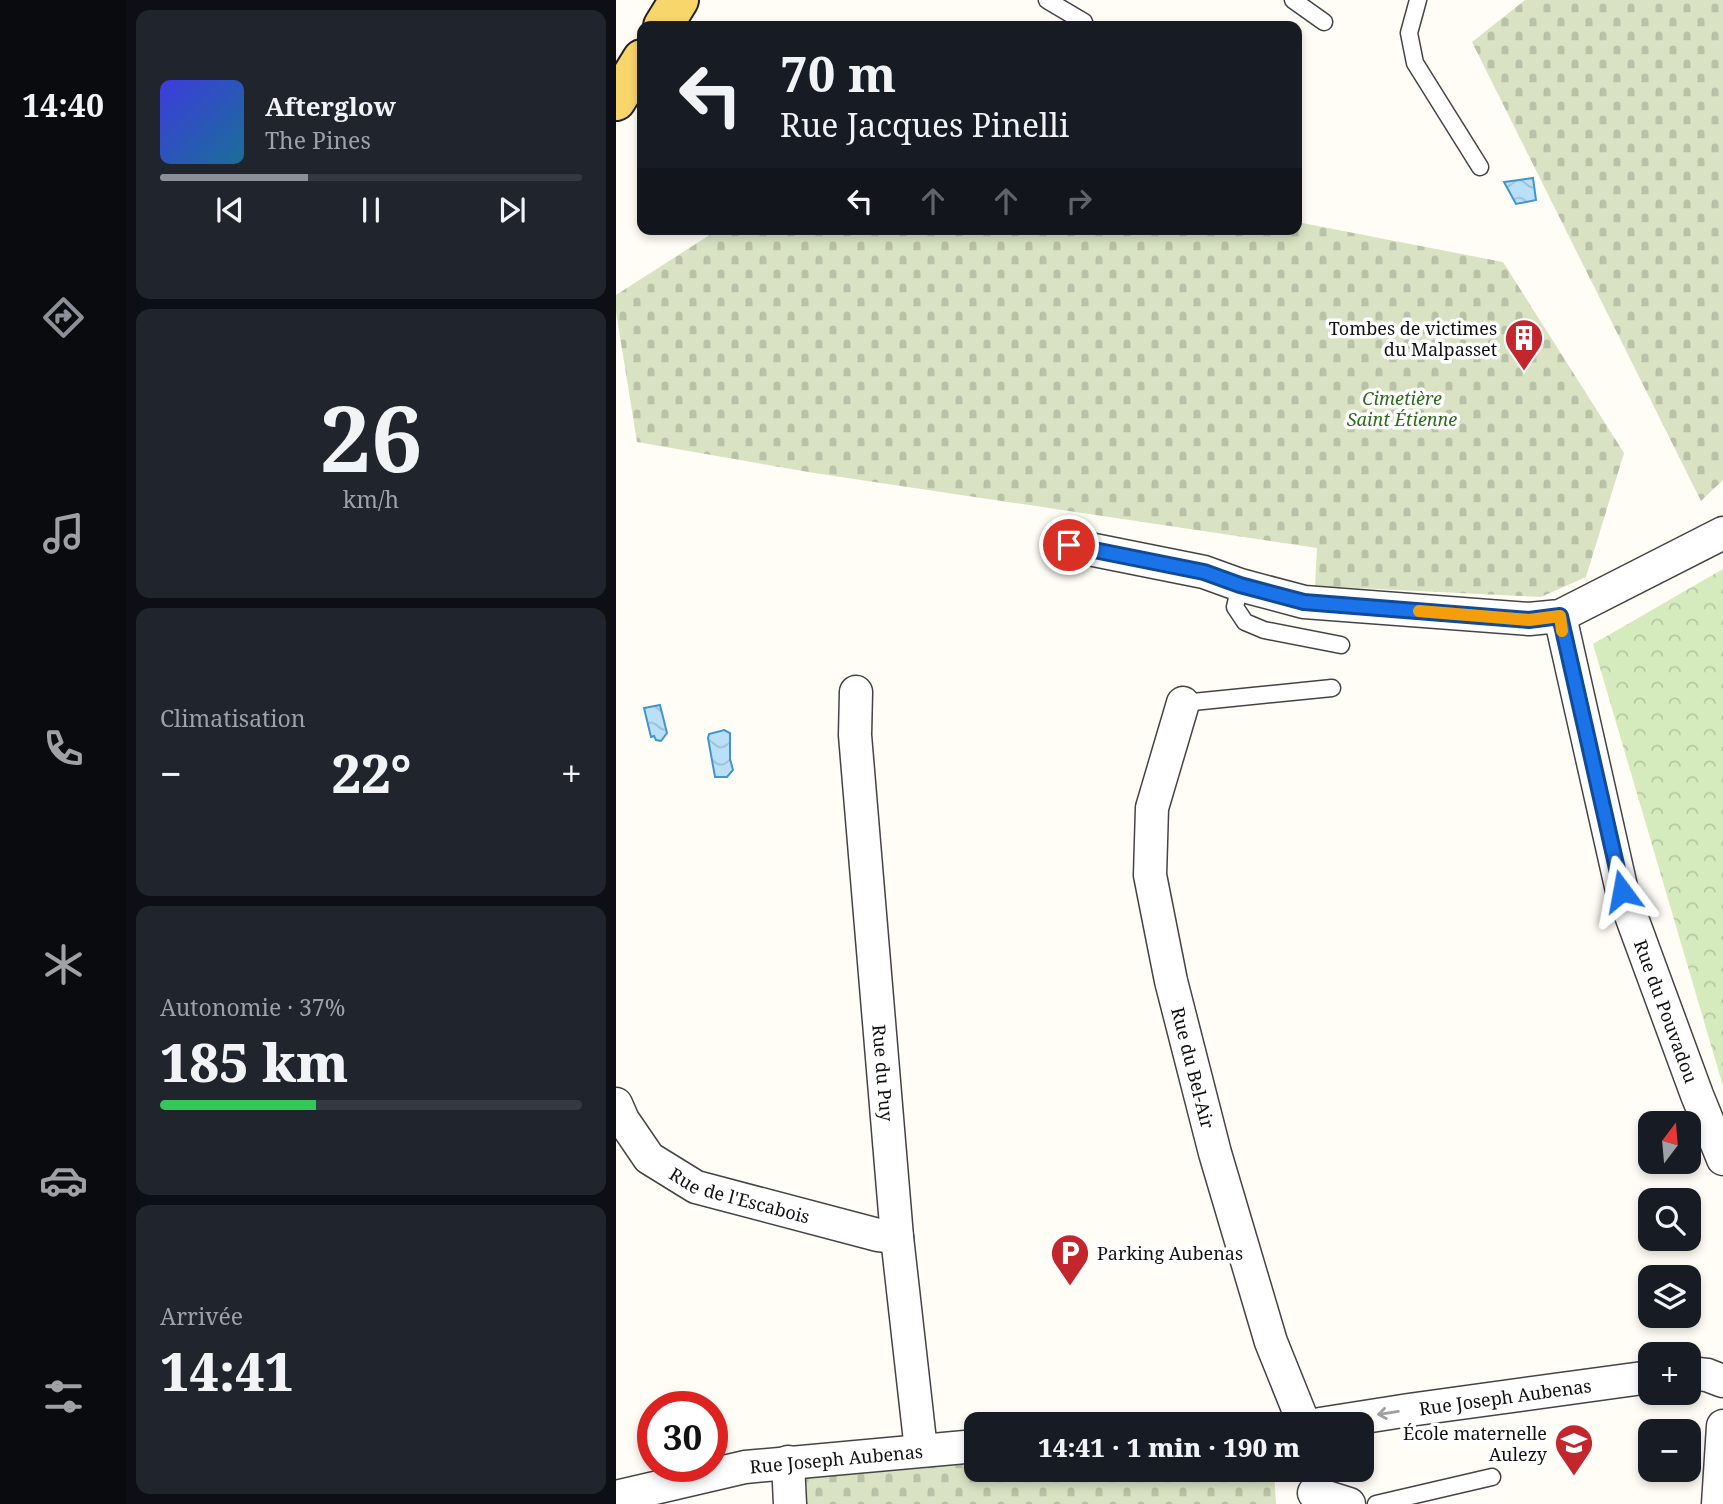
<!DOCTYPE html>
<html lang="fr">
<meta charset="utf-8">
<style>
body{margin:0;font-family:"Noto Serif",serif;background:#20242c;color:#f1f3f6;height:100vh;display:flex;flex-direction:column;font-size:26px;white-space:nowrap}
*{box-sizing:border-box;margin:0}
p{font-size:23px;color:#9ea1a6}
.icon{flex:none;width:38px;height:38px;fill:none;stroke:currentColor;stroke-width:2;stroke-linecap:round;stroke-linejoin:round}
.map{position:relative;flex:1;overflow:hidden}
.drawer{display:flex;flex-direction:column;gap:10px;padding:10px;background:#0d0f14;width:490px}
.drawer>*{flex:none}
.guide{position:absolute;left:21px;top:21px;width:665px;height:214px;border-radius:14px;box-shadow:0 4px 10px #0003;background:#171b24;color:#f1f3f6;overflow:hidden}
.needle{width:46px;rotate:16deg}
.tools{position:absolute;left:1022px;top:1111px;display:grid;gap:14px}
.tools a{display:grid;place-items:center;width:63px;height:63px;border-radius:14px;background:#171b24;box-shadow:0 4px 10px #0003;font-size:35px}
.speed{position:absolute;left:21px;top:1391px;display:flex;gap:14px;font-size:35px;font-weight:700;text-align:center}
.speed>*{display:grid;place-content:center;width:91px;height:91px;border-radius:50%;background:#171b24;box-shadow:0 4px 10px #0003;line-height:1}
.speed .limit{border:10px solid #d22;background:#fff;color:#111}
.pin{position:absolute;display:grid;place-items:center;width:60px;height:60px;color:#fff;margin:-30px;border:4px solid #fff;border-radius:50%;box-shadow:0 2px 7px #0007}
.me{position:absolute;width:77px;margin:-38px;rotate:347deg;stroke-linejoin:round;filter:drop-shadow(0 0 5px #0008)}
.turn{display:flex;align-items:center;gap:24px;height:147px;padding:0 28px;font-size:32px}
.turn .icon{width:91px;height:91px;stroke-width:2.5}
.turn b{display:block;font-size:49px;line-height:60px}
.lanes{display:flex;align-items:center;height:66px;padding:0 28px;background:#0003;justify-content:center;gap:35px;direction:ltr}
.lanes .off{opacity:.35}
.big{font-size:52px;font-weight:800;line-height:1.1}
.drawer .tile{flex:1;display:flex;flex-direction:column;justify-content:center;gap:10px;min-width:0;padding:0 24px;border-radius:14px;background:#20242c}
.drawer .dial{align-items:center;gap:0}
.dial b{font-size:91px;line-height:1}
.song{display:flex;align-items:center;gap:21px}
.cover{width:84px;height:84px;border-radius:10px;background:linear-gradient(135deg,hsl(240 70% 55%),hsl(200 70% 35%))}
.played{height:7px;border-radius:4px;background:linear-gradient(90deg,#8c9099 35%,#363941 35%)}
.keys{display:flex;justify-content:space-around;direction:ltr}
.heat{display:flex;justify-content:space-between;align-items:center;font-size:38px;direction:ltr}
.charge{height:10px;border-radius:5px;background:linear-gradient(90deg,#34c759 37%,#363941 0)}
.trip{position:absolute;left:348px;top:1412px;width:410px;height:70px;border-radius:14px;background:#171b24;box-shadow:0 4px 10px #0003;font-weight:800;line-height:70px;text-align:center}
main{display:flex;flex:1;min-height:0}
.dock{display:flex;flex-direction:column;width:126px;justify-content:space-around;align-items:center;background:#090b0e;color:#9ea1a6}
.dock .icon{width:49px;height:49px}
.dock .on{color:#8c9099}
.dock b{font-size:32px;color:#f1f3f6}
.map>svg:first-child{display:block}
.cemetery{fill:url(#cemetery-stones)}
.park{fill:url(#park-crowns)}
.water{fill:url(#water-waves);stroke:#3f96cf;stroke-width:2}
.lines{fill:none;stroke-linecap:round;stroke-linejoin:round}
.lane-casing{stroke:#444;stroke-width:19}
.street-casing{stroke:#444;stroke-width:35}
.primary-casing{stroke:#222;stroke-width:42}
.lane{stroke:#fff;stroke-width:16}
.street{stroke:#fff;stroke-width:32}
.primary{stroke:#f9d66b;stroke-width:38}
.oneway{stroke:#a0a0a0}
.route-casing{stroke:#114b97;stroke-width:18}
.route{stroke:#1a73e8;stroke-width:12}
.slow{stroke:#f59e0b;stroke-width:12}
.labels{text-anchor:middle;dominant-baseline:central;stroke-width:7;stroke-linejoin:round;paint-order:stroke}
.poi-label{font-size:18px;fill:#111;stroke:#fff;text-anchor:end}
.park-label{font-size:18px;font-style:italic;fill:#2f6b1f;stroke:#fff}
.street-label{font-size:18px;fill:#111;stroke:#fff}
</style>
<main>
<nav class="dock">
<b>14:40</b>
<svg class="icon on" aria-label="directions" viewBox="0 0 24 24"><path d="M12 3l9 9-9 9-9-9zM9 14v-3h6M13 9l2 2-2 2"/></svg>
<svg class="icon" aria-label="music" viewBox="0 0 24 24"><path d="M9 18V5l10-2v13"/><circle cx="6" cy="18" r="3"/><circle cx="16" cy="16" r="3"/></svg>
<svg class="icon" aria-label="phone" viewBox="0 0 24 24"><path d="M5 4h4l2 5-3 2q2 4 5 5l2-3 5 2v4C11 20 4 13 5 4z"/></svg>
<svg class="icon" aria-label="climate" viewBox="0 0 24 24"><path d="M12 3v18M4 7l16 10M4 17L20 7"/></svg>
<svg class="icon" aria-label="car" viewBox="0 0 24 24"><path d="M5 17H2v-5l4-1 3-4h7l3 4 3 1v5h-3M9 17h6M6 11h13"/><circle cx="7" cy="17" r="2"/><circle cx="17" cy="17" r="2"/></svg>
<svg class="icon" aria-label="filters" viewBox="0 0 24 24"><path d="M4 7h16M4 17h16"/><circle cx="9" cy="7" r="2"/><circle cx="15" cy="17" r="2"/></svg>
</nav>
<section class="drawer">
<div class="tile">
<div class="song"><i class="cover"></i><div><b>Afterglow</b><p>The Pines</p></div></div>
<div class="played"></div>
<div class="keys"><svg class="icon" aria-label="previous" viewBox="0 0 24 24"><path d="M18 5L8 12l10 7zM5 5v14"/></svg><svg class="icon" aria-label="pause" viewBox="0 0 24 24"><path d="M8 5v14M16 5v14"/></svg><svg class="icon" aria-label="next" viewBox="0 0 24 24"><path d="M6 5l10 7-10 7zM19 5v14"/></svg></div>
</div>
<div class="tile dial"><b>26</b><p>km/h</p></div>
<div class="tile"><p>Climatisation</p>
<div class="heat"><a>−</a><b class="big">22°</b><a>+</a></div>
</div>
<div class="tile"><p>Autonomie · 37%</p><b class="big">185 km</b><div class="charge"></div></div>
<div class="tile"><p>Arrivée</p><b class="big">14:41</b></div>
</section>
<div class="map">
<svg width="1107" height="1504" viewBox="0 0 1107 1504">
<defs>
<pattern id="cemetery-stones" width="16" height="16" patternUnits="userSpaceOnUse" patternTransform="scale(1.75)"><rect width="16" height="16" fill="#d9e3c4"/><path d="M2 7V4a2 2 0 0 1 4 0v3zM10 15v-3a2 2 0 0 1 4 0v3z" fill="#b9c2a7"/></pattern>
<pattern id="park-crowns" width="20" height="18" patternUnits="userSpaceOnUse" patternTransform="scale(1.75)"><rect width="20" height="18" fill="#d5ebbd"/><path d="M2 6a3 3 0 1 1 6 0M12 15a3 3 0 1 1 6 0" fill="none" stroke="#b6c8a1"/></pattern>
<pattern id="water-waves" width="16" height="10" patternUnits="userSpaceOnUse" patternTransform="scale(1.75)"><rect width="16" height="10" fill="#b9e0f7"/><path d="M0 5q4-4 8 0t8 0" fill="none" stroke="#9ebfd3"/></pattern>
</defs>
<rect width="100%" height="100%" fill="#fffdf5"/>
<g class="cemetery">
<polygon points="909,0 1107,0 1107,480 1085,501 856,42"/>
<polygon points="681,222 887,262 1008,453 970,577 925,597 699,586 701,548 198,473 21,442 0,312 0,295 103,229 681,229"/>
<polygon points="360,1464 360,1470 658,1470 660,1504 187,1504 185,1473"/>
</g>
<polygon class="park" points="1107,569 1107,1086 977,644"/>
<g class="water">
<polygon points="917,178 920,200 900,204 888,182"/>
<polygon points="44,705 51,733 45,741 40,740 38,736 35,737 28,708"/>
<polygon points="108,730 114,733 114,759 117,770 111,777 99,777 92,738 93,734"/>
</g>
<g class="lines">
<g class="lane-casing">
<g id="lane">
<polyline points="431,0 468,22"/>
<polyline points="677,0 708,22"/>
<polyline points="802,0 793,33 799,63 864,167"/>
<polyline points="624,585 619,607 629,622 648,630 725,645"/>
<polyline points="567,703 716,688"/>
<polyline points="760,1504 876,1477"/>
</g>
</g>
<g class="street-casing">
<g id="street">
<polyline points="453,545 588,572 624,585 688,602 913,619 944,616 1107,533"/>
<path id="s1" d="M 944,616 L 1006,891 L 1081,1095 L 1107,1159"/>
<path id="s2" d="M 240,692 L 239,735 L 281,1237 L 305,1450"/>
<path id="s3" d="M 567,703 L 536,808 L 534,875 L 555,981 L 599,1153 L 655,1342 L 688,1424"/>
<path id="s4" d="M 0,1104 L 7,1120 L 33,1158 L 80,1187 L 262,1235 L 281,1237"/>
<polyline points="1073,1373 1091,1375 1107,1381"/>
<path id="s5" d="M 704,1424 L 793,1410 L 1034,1377"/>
<polyline points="172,1462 174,1504"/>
<polyline points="698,1493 733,1504"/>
<path id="s6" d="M 0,1497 L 129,1467 L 360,1446"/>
<polyline points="1102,1504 1107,1426"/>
</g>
</g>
<g class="primary-casing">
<g id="primary">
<polyline points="47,26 63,0"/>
<polyline points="0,101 26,59"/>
</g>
</g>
<use href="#lane" class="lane"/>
<use href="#street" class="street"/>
<use href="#primary" class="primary"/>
</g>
<defs><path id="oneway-shaft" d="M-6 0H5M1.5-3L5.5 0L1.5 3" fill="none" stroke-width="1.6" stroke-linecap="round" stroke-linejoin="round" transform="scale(1.75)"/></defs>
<use class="oneway" href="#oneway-shaft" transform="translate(772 1413) rotate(171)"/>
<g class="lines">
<g class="route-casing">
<polyline id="route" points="453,545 588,572 624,585 688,602 913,620 944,616 1006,891"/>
</g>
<use href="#route" class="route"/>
<polyline class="slow" points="803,611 913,620 944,616 946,631"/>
</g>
<defs>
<g id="building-pin" transform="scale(2.0125)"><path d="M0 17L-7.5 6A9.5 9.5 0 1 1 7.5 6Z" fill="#c4262e" stroke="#fff"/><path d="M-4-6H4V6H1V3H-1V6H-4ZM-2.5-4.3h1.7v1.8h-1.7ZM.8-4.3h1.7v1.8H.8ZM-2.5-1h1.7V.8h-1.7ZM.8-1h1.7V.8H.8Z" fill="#fff"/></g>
<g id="parking-pin" transform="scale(2.0125)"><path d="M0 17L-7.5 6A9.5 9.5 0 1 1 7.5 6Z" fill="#c4262e" stroke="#fff"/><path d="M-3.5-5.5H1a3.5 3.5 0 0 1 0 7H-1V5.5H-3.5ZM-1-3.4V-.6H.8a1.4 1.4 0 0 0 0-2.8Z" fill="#fff"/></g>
<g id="school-pin" transform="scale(2.0125)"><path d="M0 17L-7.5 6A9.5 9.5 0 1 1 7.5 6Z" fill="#c4262e" stroke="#fff"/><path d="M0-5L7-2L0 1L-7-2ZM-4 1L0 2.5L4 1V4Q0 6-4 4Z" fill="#fff"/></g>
</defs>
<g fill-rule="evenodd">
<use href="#building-pin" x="908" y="338"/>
<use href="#parking-pin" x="454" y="1253"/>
<use href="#school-pin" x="958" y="1443"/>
</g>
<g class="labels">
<g class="poi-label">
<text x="881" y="328">Tombes de victimes<tspan x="881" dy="21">du Malpasset</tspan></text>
<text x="481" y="1253" text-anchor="start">Parking Aubenas</text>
<text x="931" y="1433">École maternelle<tspan x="931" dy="21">Aulezy</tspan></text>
</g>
<g class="park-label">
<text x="786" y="398">Cimetière<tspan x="786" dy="21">Saint Étienne</tspan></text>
</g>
<g class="street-label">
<text stroke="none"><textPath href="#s1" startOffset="410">Rue du Pouvadou</textPath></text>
<text stroke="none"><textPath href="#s3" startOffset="374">Rue du Bel-Air</textPath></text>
<text stroke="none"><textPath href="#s2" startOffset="382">Rue du Puy</textPath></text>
<text stroke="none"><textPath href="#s4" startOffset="163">Rue de l'Escabois</textPath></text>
<text stroke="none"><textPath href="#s5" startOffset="187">Rue Joseph Aubenas</textPath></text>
<text stroke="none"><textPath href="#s6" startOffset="224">Rue Joseph Aubenas</textPath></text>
</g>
</g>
</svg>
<div class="tools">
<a><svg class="needle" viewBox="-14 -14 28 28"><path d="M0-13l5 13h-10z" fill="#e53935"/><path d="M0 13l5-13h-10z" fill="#9ea1a6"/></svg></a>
<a><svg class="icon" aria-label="search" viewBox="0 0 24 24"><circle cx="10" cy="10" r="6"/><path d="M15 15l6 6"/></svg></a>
<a><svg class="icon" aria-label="layers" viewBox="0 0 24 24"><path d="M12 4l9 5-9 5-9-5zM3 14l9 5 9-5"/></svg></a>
<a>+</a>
<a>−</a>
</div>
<div class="speed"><div class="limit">30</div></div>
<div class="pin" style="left:453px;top:545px;background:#d93025"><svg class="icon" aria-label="arrive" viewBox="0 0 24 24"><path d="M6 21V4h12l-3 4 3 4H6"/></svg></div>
<svg class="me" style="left:1006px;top:891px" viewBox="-20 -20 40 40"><path d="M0-17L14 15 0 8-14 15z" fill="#1a73e8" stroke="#fff" stroke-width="4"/></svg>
<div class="trip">14:41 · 1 min · 190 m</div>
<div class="guide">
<div class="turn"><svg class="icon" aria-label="left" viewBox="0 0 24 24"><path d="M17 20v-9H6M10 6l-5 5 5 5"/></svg><div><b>70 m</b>Rue Jacques Pinelli</div></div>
<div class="lanes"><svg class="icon" aria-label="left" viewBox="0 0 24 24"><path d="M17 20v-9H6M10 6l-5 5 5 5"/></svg><svg class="icon off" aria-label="ahead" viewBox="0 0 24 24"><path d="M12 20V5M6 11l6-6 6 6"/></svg><svg class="icon off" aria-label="ahead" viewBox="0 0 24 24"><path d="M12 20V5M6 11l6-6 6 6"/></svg><svg class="icon off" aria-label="right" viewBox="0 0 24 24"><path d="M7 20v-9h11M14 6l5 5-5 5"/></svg></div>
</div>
</div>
</main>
